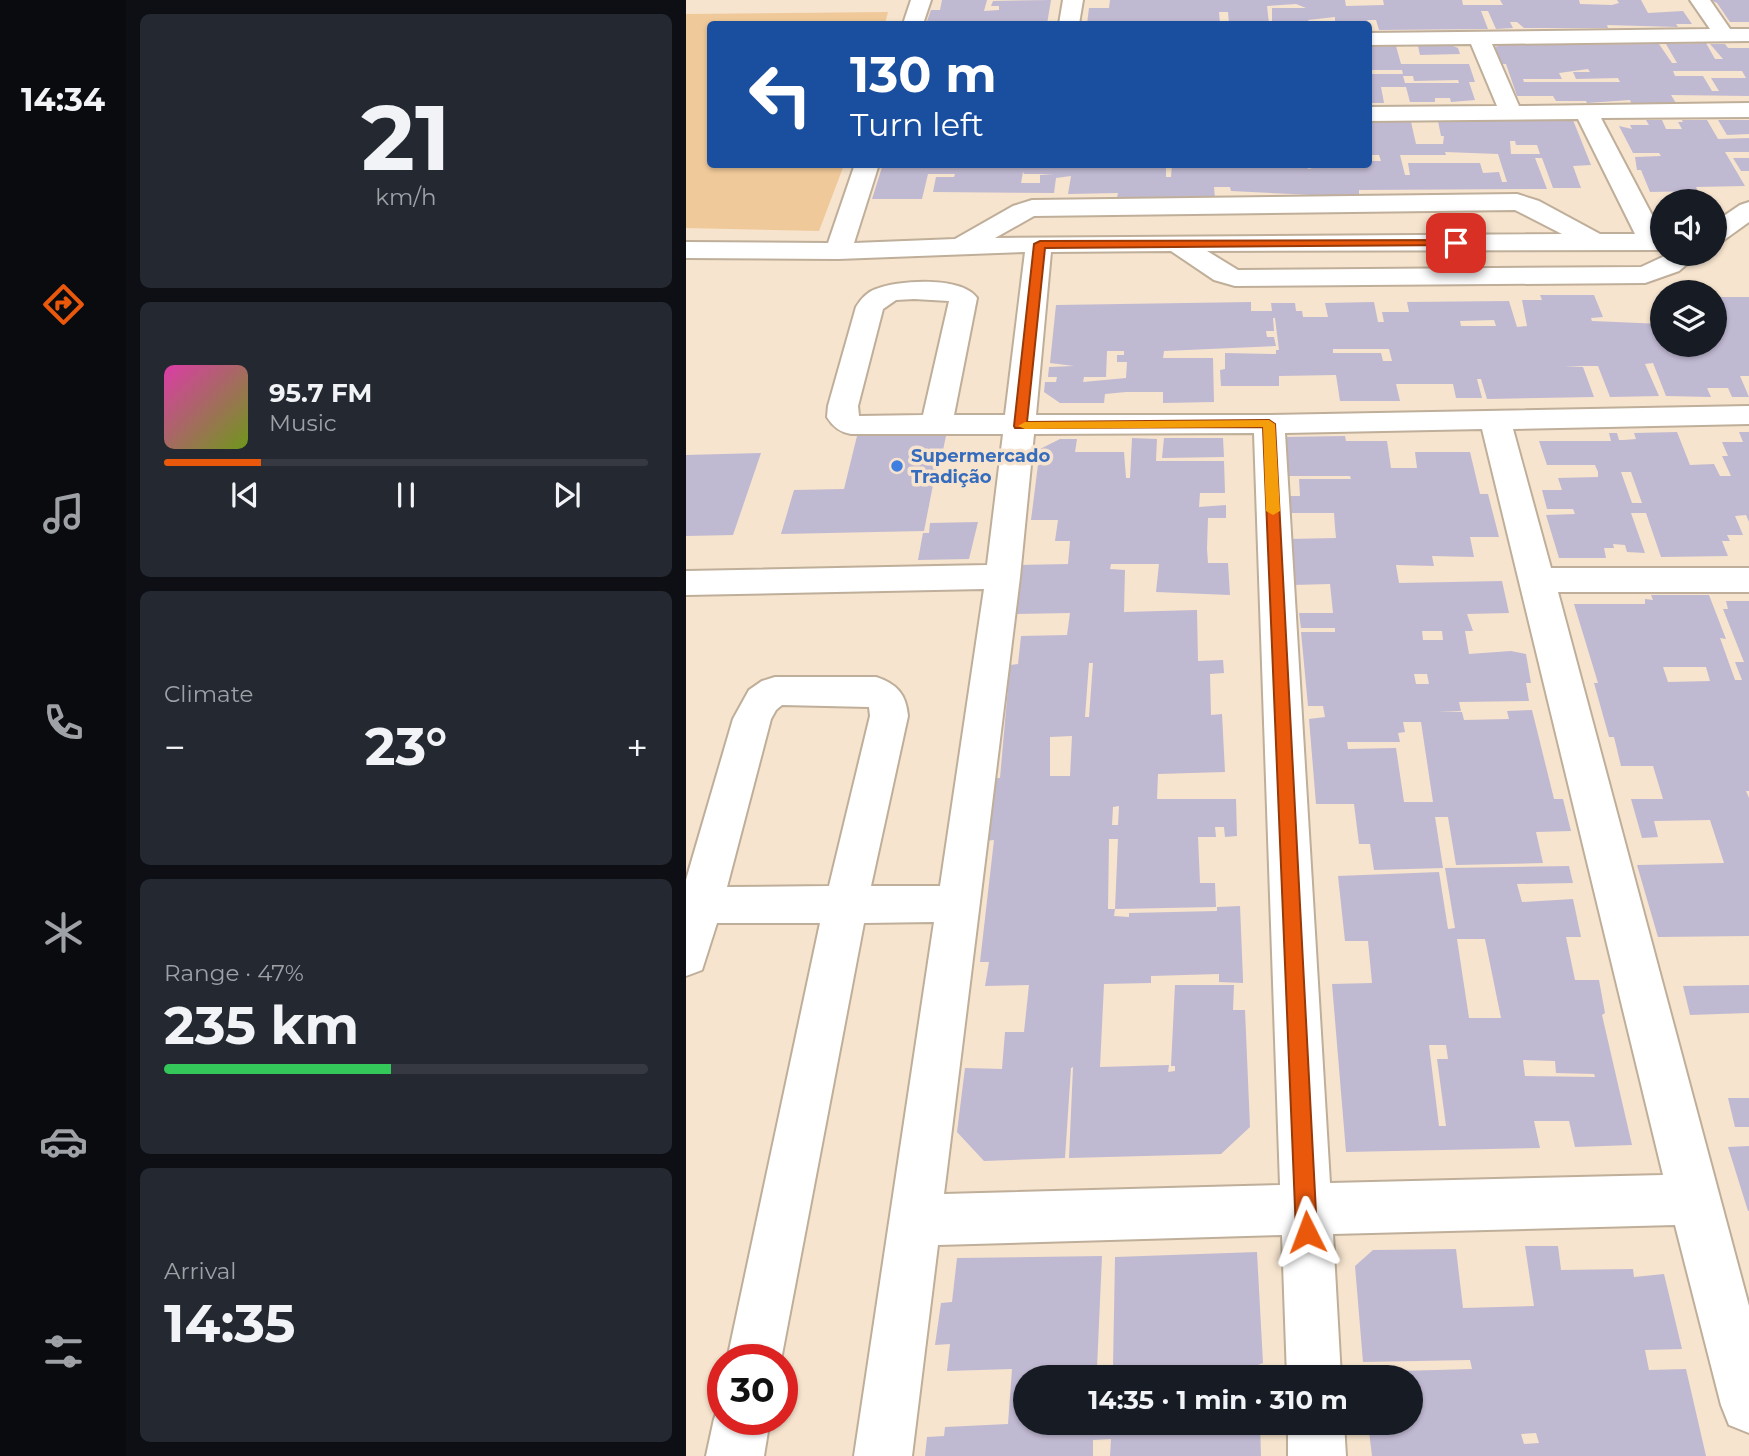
<!DOCTYPE html>
<meta charset="utf-8">
<style>
body{margin:0;font-family:Montserrat,sans-serif;background:#242831;color:#f1f3f6;height:100vh;display:flex;flex-direction:column;font-size:26px;white-space:nowrap}
*{box-sizing:border-box;margin:0}
p{font-size:23px;color:#9ea1a6}
.icon{flex:none;width:38px;height:38px;fill:none;stroke:currentColor;stroke-width:2;stroke-linecap:round;stroke-linejoin:round}
.map{position:relative;flex:1;overflow:hidden}
.drawer{display:flex;flex-direction:column;gap:14px;padding:14px;background:#0d0f14;width:560px}
.drawer>*{flex:none}
.hud{position:absolute;left:21px;top:21px;width:665px;height:147px;border-radius:7px;box-shadow:0 2px 5px #0004;background:#1a4fa0;color:#fff;overflow:hidden}
.buttons{position:absolute;left:964px;top:189px;display:grid;gap:14px}
.buttons a{display:grid;place-items:center;width:77px;height:77px;border-radius:50%;background:#171b24;box-shadow:0 2px 5px #0004;font-size:35px}
.speed{position:absolute;left:21px;top:1344px;display:flex;gap:14px;font-size:35px;font-weight:700;text-align:center}
.speed>*{display:grid;place-content:center;width:91px;height:91px;border-radius:50%;background:#171b24;box-shadow:0 2px 5px #0004;line-height:1}
.speed .limit{border:10px solid #d22;background:#fff;color:#111}
.pin{position:absolute;display:grid;place-items:center;width:60px;height:60px;color:#fff;margin:-30px;border-radius:14px;box-shadow:0 4px 10px #0006}
.me{position:absolute;width:77px;margin:-38px;rotate:357deg;stroke-linejoin:round;filter:drop-shadow(0 0 5px #0008)}
.turn{display:flex;align-items:center;gap:24px;height:147px;padding:0 28px;font-size:32px}
.turn .icon{width:91px;height:91px;stroke-width:2.5}
.turn b{display:block;font-size:49px;line-height:60px}
.big{font-size:52px;font-weight:700;line-height:1.1}
.drawer .tile{flex:1;display:flex;flex-direction:column;justify-content:center;gap:10px;min-width:0;padding:0 24px;border-radius:10px;background:#242831}
.drawer .dial{align-items:center;gap:0}
.dial b{font-size:91px;line-height:1}
.song{display:flex;align-items:center;gap:21px}
.cover{width:84px;height:84px;border-radius:10px;background:linear-gradient(135deg,hsl(320 70% 55%),hsl(80 70% 35%))}
.played{height:7px;border-radius:4px;background:linear-gradient(90deg,#ea580c 20%,#363941 20%)}
.keys{display:flex;justify-content:space-around;direction:ltr}
.heat{display:flex;justify-content:space-between;align-items:center;font-size:38px;direction:ltr}
.charge{height:10px;border-radius:5px;background:linear-gradient(90deg,#34c759 47%,#363941 0)}
.trip{position:absolute;left:327px;top:1365px;width:410px;height:70px;border-radius:35px;background:#171b24;box-shadow:0 2px 5px #0004;font-weight:700;line-height:70px;text-align:center}
main{display:flex;flex:1;min-height:0}
.tab-bar{display:flex;flex-direction:column;width:126px;justify-content:space-around;align-items:center;background:#090b0e;color:#9ea1a6}
.tab-bar .icon{width:49px;height:49px}
.tab-bar .active{color:#ea580c}
.tab-bar b{font-size:32px;color:#f1f3f6}
.map>svg:first-child{display:block}
.green{fill:#f0c99a}
.building{fill:#c0b9d2;fill-rule:evenodd}
.lines{fill:none;stroke-linecap:round;stroke-linejoin:round}
.minor-casing{stroke:#bfae99;stroke-width:4}
.minor{fill:#fff;fill-rule:evenodd}
.route{fill:#ea580c;stroke:#983908;stroke-width:2}
.slow{fill:#f59e0b}
.shop-dot{fill:#3f7fe0;stroke:#f6e4ce;stroke-width:2.5}
.labels{text-anchor:middle;dominant-baseline:central;stroke-width:7;stroke-linejoin:round;paint-order:stroke}
.shop-label{font-size:18px;font-weight:bold;fill:#366cbe;stroke:#f6e4ce;text-anchor:start}
</style>
<main>
<nav class="tab-bar">
<b>14:34</b>
<svg class="icon active" aria-label="directions" viewBox="0 0 24 24"><path d="M12 3l9 9-9 9-9-9zM9 14v-3h6M13 9l2 2-2 2"/></svg>
<svg class="icon" aria-label="music" viewBox="0 0 24 24"><path d="M9 18V5l10-2v13"/><circle cx="6" cy="18" r="3"/><circle cx="16" cy="16" r="3"/></svg>
<svg class="icon" aria-label="phone" viewBox="0 0 24 24"><path d="M5 4h4l2 5-3 2q2 4 5 5l2-3 5 2v4C11 20 4 13 5 4z"/></svg>
<svg class="icon" aria-label="climate" viewBox="0 0 24 24"><path d="M12 3v18M4 7l16 10M4 17L20 7"/></svg>
<svg class="icon" aria-label="car" viewBox="0 0 24 24"><path d="M5 17H2v-5l4-1 3-4h7l3 4 3 1v5h-3M9 17h6M6 11h13"/><circle cx="7" cy="17" r="2"/><circle cx="17" cy="17" r="2"/></svg>
<svg class="icon" aria-label="filters" viewBox="0 0 24 24"><path d="M4 7h16M4 17h16"/><circle cx="9" cy="7" r="2"/><circle cx="15" cy="17" r="2"/></svg>
</nav>
<section class="drawer">
<div class="tile dial"><b>21</b><p>km/h</p></div>
<div class="tile">
<div class="song"><i class="cover"></i><div><b>95.7 FM</b><p>Music</p></div></div>
<div class="played"></div>
<div class="keys"><svg class="icon" aria-label="previous" viewBox="0 0 24 24"><path d="M18 5L8 12l10 7zM5 5v14"/></svg><svg class="icon" aria-label="pause" viewBox="0 0 24 24"><path d="M8 5v14M16 5v14"/></svg><svg class="icon" aria-label="next" viewBox="0 0 24 24"><path d="M6 5l10 7-10 7zM19 5v14"/></svg></div>
</div>
<div class="tile"><p>Climate</p>
<div class="heat"><a>−</a><b class="big">23°</b><a>+</a></div>
</div>
<div class="tile"><p>Range · 47%</p><b class="big">235 km</b><div class="charge"></div></div>
<div class="tile"><p>Arrival</p><b class="big">14:35</b></div>
</section>
<div class="map">
<svg width="1063" height="1456" viewBox="0 0 1063 1456">
<rect width="100%" height="100%" fill="#f6e4ce"/>
<polygon class="green" points="202,12 199,24 24,24 24,164 158,165 133,231 0,228 0,14"/>
<g class="building">
<polygon points="256,0 301,0 298,11 313,10 313,6 305,6 307,1 365,0 361,24 240,24 245,10 254,10"/>
<polygon points="424,0 659,0 660,6 698,5 697,0 776,0 777,5 817,5 814,0 893,0 894,4 926,5 933,3 931,0 955,0 962,13 997,11 1006,24 990,24 992,27 921,25 922,28 838,28 831,22 824,22 827,28 810,29 802,11 795,11 802,29 693,30 690,20 681,20 682,24 649,24 649,17 622,20 623,24 586,24 586,8 620,8 610,4 581,6 583,24 543,24 542,12 533,12 534,24 401,24 403,8 423,8"/>
<polygon points="1024,0 1063,0 1063,22 1044,22 1031,3"/>
<path d="M 1020,43 L 1029,59 L 1037,59 L 1024,44 L 1039,44 L 1042,48 L 1063,48 L 1063,96 L 985,95 L 990,103 L 945,103 L 944,100 L 901,103 L 900,101 L 870,101 L 867,96 L 831,96 L 820,64 L 814,64 L 807,48 L 814,45 L 973,44 L 986,63 L 991,63 L 980,44 ZM 902,69 L 904,72 L 887,72 L 890,79 L 932,78 L 934,82 L 838,82 L 837,79 L 876,79 L 873,73 ZM 987,71 L 1056,71 L 1060,78 L 1025,78 L 1033,91 L 1026,91 L 1017,76 L 989,76 Z"/>
<path d="M 710,46 L 715,64 L 783,64 L 789,82 L 783,82 L 789,100 L 765,102 L 764,98 L 749,98 L 749,102 L 724,102 L 720,87 L 695,87 L 698,103 L 682,103 L 682,74 L 717,74 L 716,70 L 682,70 L 682,47 ZM 717,76 L 727,76 L 728,81 L 772,80 L 773,83 L 719,83 Z"/>
<polygon points="732,46 767,46 772,48 774,54 734,55"/>
<path d="M 887,120 L 905,165 L 887,166 L 895,188 L 867,188 L 856,158 L 849,158 L 861,189 L 673,190 L 673,195 L 626,195 L 545,191 L 544,187 L 528,187 L 529,198 L 431,198 L 432,193 L 382,194 L 385,176 L 370,178 L 368,193 L 247,192 L 250,177 L 268,177 L 269,174 L 242,174 L 236,199 L 186,199 L 197,164 L 480,164 L 480,177 L 485,177 L 486,164 L 622,164 L 622,169 L 627,168 L 627,164 L 682,164 L 682,161 L 695,161 L 693,155 L 682,155 L 682,122 L 725,122 L 730,144 L 757,144 L 758,136 L 755,136 L 752,121 ZM 824,141 L 829,141 L 830,145 L 851,145 L 854,154 L 825,154 ZM 759,152 L 812,154 L 821,182 L 816,182 L 813,172 L 797,173 L 794,163 L 722,163 L 724,175 L 719,175 L 714,155 L 760,155 ZM 337,172 L 338,174 L 368,174 L 354,175 L 354,183 L 335,183 Z"/>
<polygon points="960,120 976,120 980,129 996,129 992,122 997,122 996,120 1021,120 1032,139 1063,138 1063,152 1039,152 1059,186 1010,187 1012,191 964,192 955,170 951,170 949,157 975,156 973,153 947,153 933,126 946,129 944,125 963,125"/>
<polygon points="1032,120 1063,120 1063,134 1041,135"/>
<polygon points="1047,158 1063,158 1063,171 1055,171"/>
<path d="M 854,295 L 908,295 L 917,317 L 905,318 L 906,321 L 976,324 L 976,345 L 1029,345 L 1029,320 L 1035,320 L 1033,314 L 1029,314 L 1029,297 L 1063,297 L 1063,376 L 1054,376 L 1063,397 L 1046,397 L 1042,388 L 1021,388 L 1025,397 L 980,396 L 967,363 L 959,364 L 973,396 L 924,397 L 912,366 L 878,366 L 897,367 L 908,397 L 801,399 L 795,379 L 791,379 L 796,398 L 770,398 L 767,384 L 710,384 L 714,401 L 654,401 L 650,375 L 593,376 L 593,386 L 535,386 L 534,370 L 539,369 L 539,353 L 590,354 L 590,350 L 593,350 L 589,318 L 587,318 L 588,331 L 580,331 L 581,337 L 588,337 L 590,346 L 478,351 L 477,358 L 527,358 L 528,402 L 477,403 L 477,392 L 440,392 L 419,394 L 418,403 L 374,403 L 358,392 L 359,382 L 370,382 L 371,377 L 362,377 L 363,367 L 388,366 L 364,363 L 370,305 L 565,302 L 565,311 L 586,311 L 585,303 L 609,303 L 610,311 L 616,311 L 617,317 L 642,317 L 639,303 L 688,302 L 692,322 L 698,322 L 696,312 L 723,312 L 721,302 L 823,301 L 831,327 L 841,326 L 836,300 L 856,300 ZM 808,320 L 810,326 L 775,326 L 774,321 ZM 647,349 L 703,349 L 706,361 L 697,361 L 695,353 L 647,353 ZM 421,351 L 438,351 L 438,355 L 431,355 L 431,362 L 441,362 L 440,378 L 397,382 L 398,377 L 420,377 Z"/>
<path d="M 991,432 L 1004,465 L 1028,464 L 1034,476 L 1045,476 L 1036,456 L 1042,456 L 1036,442 L 1057,442 L 1053,432 L 1063,432 L 1063,522 L 1060,515 L 1049,516 L 1057,535 L 1041,535 L 1044,541 L 1036,541 L 1042,556 L 975,557 L 960,513 L 945,513 L 959,553 L 941,552 L 939,545 L 927,544 L 928,548 L 918,548 L 920,558 L 873,558 L 860,515 L 889,514 L 887,509 L 861,509 L 856,490 L 876,490 L 872,478 L 912,477 L 912,472 L 909,465 L 861,465 L 853,441 L 925,441 L 923,433 L 931,433 L 933,440 L 938,440 L 950,439 L 948,433 ZM 935,472 L 945,472 L 956,503 L 946,503 Z"/>
<polygon points="171,436 260,436 257,450 254,449 238,531 95,534 108,490 158,489"/>
<path d="M 659,436 L 660,441 L 701,441 L 705,468 L 731,468 L 729,452 L 784,452 L 794,494 L 802,494 L 813,537 L 784,537 L 788,557 L 746,556 L 748,566 L 710,565 L 713,583 L 816,581 L 823,613 L 781,614 L 787,631 L 779,631 L 783,654 L 825,651 L 840,654 L 845,683 L 840,683 L 843,701 L 773,702 L 775,711 L 752,711 L 776,712 L 778,720 L 823,719 L 821,711 L 846,710 L 868,799 L 877,799 L 885,831 L 850,832 L 857,863 L 770,865 L 762,817 L 749,817 L 757,868 L 688,870 L 684,844 L 673,844 L 668,804 L 630,804 L 623,719 L 639,717 L 637,706 L 622,706 L 615,632 L 649,632 L 649,628 L 615,628 L 613,613 L 647,613 L 644,584 L 607,585 L 603,539 L 650,538 L 649,527 L 648,513 L 604,513 L 602,496 L 614,496 L 613,479 L 665,479 L 664,476 L 601,476 L 598,437 ZM 736,631 L 756,631 L 757,640 L 737,640 ZM 728,674 L 741,674 L 743,684 L 730,684 ZM 717,722 L 735,722 L 747,802 L 718,802 L 710,748 L 662,749 L 661,742 L 714,742 L 712,733 L 719,732 Z"/>
<path d="M 446,438 L 471,439 L 470,461 L 538,461 L 539,493 L 514,493 L 513,507 L 540,505 L 540,518 L 522,518 L 521,549 L 522,563 L 542,563 L 544,595 L 470,592 L 473,564 L 425,564 L 424,569 L 439,570 L 438,612 L 511,610 L 512,661 L 537,660 L 538,673 L 524,674 L 525,715 L 536,714 L 539,772 L 472,774 L 471,799 L 550,799 L 551,836 L 539,837 L 538,827 L 529,827 L 530,837 L 512,837 L 514,883 L 529,883 L 530,907 L 429,909 L 432,839 L 423,839 L 422,909 L 429,909 L 428,916 L 443,917 L 443,913 L 531,911 L 531,907 L 554,906 L 557,980 L 557,983 L 533,982 L 533,974 L 465,976 L 465,983 L 418,984 L 414,1067 L 483,1065 L 482,1072 L 489,1071 L 489,1066 L 485,1066 L 489,985 L 548,985 L 547,1010 L 559,1010 L 564,1127 L 535,1154 L 383,1158 L 387,1067 L 385,1068 L 379,1158 L 298,1161 L 271,1132 L 279,1068 L 316,1069 L 319,1032 L 338,1032 L 343,985 L 299,986 L 303,962 L 294,962 L 308,840 L 298,841 L 305,778 L 314,778 L 324,665 L 332,664 L 335,636 L 381,635 L 384,613 L 325,614 L 332,565 L 382,564 L 384,541 L 369,541 L 372,520 L 345,520 L 354,449 L 374,439 L 391,439 L 389,452 L 438,452 L 440,478 L 444,478 ZM 403,663 L 407,663 L 403,717 L 399,717 ZM 386,736 L 384,776 L 364,776 L 364,737 ZM 433,806 L 432,825 L 426,825 L 427,807 Z"/>
<polygon points="478,438 537,438 538,457 476,458"/>
<polygon points="75,453 47,535 0,536 0,455"/>
<polygon points="292,522 283,559 232,560 237,533 243,533 244,523"/>
<path d="M 965,595 L 1023,595 L 1040,639 L 1034,638 L 1049,680 L 1056,680 L 1049,662 L 1058,662 L 1037,609 L 1042,609 L 1040,601 L 1063,601 L 1063,791 L 1060,791 L 1063,798 L 1063,936 L 972,937 L 951,865 L 1038,863 L 1024,820 L 968,821 L 972,837 L 956,838 L 945,799 L 977,799 L 967,766 L 935,766 L 928,737 L 923,737 L 908,683 L 912,683 L 888,604 L 959,604 L 959,599 L 967,600 ZM 977,667 L 1020,667 L 1024,681 L 982,682 Z"/>
<path d="M 883,866 L 887,883 L 831,884 L 836,902 L 887,899 L 895,937 L 880,937 L 889,980 L 913,980 L 919,1013 L 916,1015 L 946,1145 L 889,1147 L 883,1121 L 848,1121 L 854,1148 L 660,1152 L 646,984 L 686,983 L 682,941 L 659,941 L 652,876 L 753,872 L 762,929 L 769,928 L 759,868 ZM 771,939 L 799,939 L 815,1018 L 783,1018 ZM 743,1045 L 760,1045 L 762,1059 L 751,1059 L 760,1126 L 753,1126 ZM 837,1060 L 869,1061 L 870,1073 L 908,1074 L 909,1077 L 839,1076 Z"/>
<polygon points="1063,985 1063,1013 1004,1015 997,986"/>
<polygon points="1042,1098 1063,1098 1063,1127 1049,1127"/>
<polygon points="1063,1146 1063,1211 1062,1211 1042,1147"/>
<path d="M 839,1246 L 872,1246 L 875,1270 L 947,1269 L 948,1277 L 978,1274 L 996,1349 L 959,1350 L 963,1370 L 1000,1369 L 1020,1456 L 686,1456 L 682,1423 L 724,1423 L 724,1377 L 678,1377 L 677,1372 L 786,1369 L 784,1360 L 677,1362 L 669,1266 L 687,1250 L 770,1249 L 777,1308 L 848,1306 ZM 850,1433 L 853,1443 L 838,1444 L 835,1434 Z"/>
<polygon points="571,1252 577,1363 572,1365 573,1377 340,1377 340,1423 574,1423 575,1456 424,1456 425,1439 407,1440 407,1456 239,1456 241,1437 258,1436 259,1427 322,1424 326,1369 261,1371 264,1344 249,1345 255,1303 266,1302 271,1258 416,1256 411,1368 427,1367 429,1257"/>
</g>
<g class="lines">
<g class="minor-casing">
<g id="minor">
<polygon points="225,0 245,0 237,24 217,24"/>
<polygon points="377,0 397,0 393,24 373,24"/>
<path d="M 1004,0 L 1024,0 L 1044,29 L 1063,29 L 1063,41 L 806,44 L 833,106 L 1063,103 L 1063,117 L 915,118 L 976,234 L 976,250 L 521,251 L 552,270 L 955,267 L 983,254 L 1013,254 L 993,271 L 959,283 L 549,286 L 528,280 L 485,251 L 365,252 L 350,415 L 583,415 L 1063,406 L 1063,424 L 827,429 L 865,568 L 1063,568 L 1063,592 L 872,592 L 1063,1306 L 1063,1433 L 1043,1425 L 1035,1405 L 989,1225 L 647,1234 L 655,1377 L 601,1377 L 596,1235 L 252,1245 L 226,1456 L 168,1456 L 248,922 L 178,923 L 95,1360 L 41,1360 L 134,923 L 31,923 L 16,970 L 0,976 L 0,880 L 47,719 L 63,690 L 76,681 L 89,677 L 190,677 C 211,684 220,694 222,716 L 185,886 L 254,886 L 298,589 L 0,595 L 0,571 L 301,565 L 317,434 L 165,434 C 154,432 147,427 141,417 L 142,406 L 170,307 C 175,299 181,292 190,289 C 213,280 276,276 291,298 L 268,415 L 319,415 L 339,252 L 152,259 L 0,258 L 0,242 L 142,243 L 169,164 L 193,164 L 168,243 L 269,239 L 327,206 L 346,200 L 831,194 L 853,201 L 914,234 L 949,234 L 892,119 L 682,121 L 682,107 L 811,106 L 785,44 L 682,45 L 682,33 L 1024,29 ZM 829,210 L 876,234 L 309,238 L 348,216 ZM 228,299 L 263,301 L 237,415 L 173,416 L 172,406 L 197,309 L 210,300 ZM 796,429 L 977,1175 L 644,1183 L 599,433 ZM 568,433 L 594,1185 L 258,1194 L 334,577 L 348,434 ZM 96,705 L 183,707 L 184,716 L 143,886 L 41,887 L 85,719 L 90,710 Z"/>
<polygon points="1063,202 1063,222 1038,240 1029,242 1029,222 1054,205"/>
<polygon points="36,1399 37,1419 84,1419 78,1456 20,1456 28,1419"/>
<polygon points="602,1423 658,1423 660,1456 602,1456"/>
</g>
</g>
<use href="#minor" class="minor"/>
</g>
<polygon class="route" points="770,240 774,241 774,245 359,248 341,422 583,420 589,424 631,1232 628,1240 621,1243 613,1240 610,1232 577,427 329,428 328,426 348,244 354,241"/>
<polygon class="slow" points="583,420 589,424 594,511 587,515 580,511 577,427 339,429 332,426 339,422"/>
<circle class="shop-dot" cx="211" cy="466" r="7"/>
<g class="labels">
<g class="shop-label">
<text x="225" y="456">Supermercado<tspan x="225" dy="21">Tradição</tspan></text>
</g>
</g>
</svg>
<div class="buttons">
<a><svg class="icon" aria-label="sound" viewBox="0 0 24 24"><path d="M4 9h4l5-4v14l-5-4H4zM17 9q2 3 0 6"/></svg></a>
<a><svg class="icon" aria-label="layers" viewBox="0 0 24 24"><path d="M12 4l9 5-9 5-9-5zM3 14l9 5 9-5"/></svg></a>
</div>
<div class="speed"><div class="limit">30</div></div>
<div class="pin" style="left:770px;top:243px;background:#d93025"><svg class="icon" aria-label="arrive" viewBox="0 0 24 24"><path d="M6 21V4h12l-3 4 3 4H6"/></svg></div>
<svg class="me" style="left:621px;top:1232px" viewBox="-20 -20 40 40"><path d="M0-17L14 15 0 8-14 15z" fill="#ea580c" stroke="#fff" stroke-width="4"/></svg>
<div class="trip">14:35 · 1 min · 310 m</div>
<div class="hud">
<div class="turn"><svg class="icon" aria-label="left" viewBox="0 0 24 24"><path d="M17 20v-9H6M10 6l-5 5 5 5"/></svg><div><b>130 m</b>Turn left</div></div>
</div>
</div>
</main>
